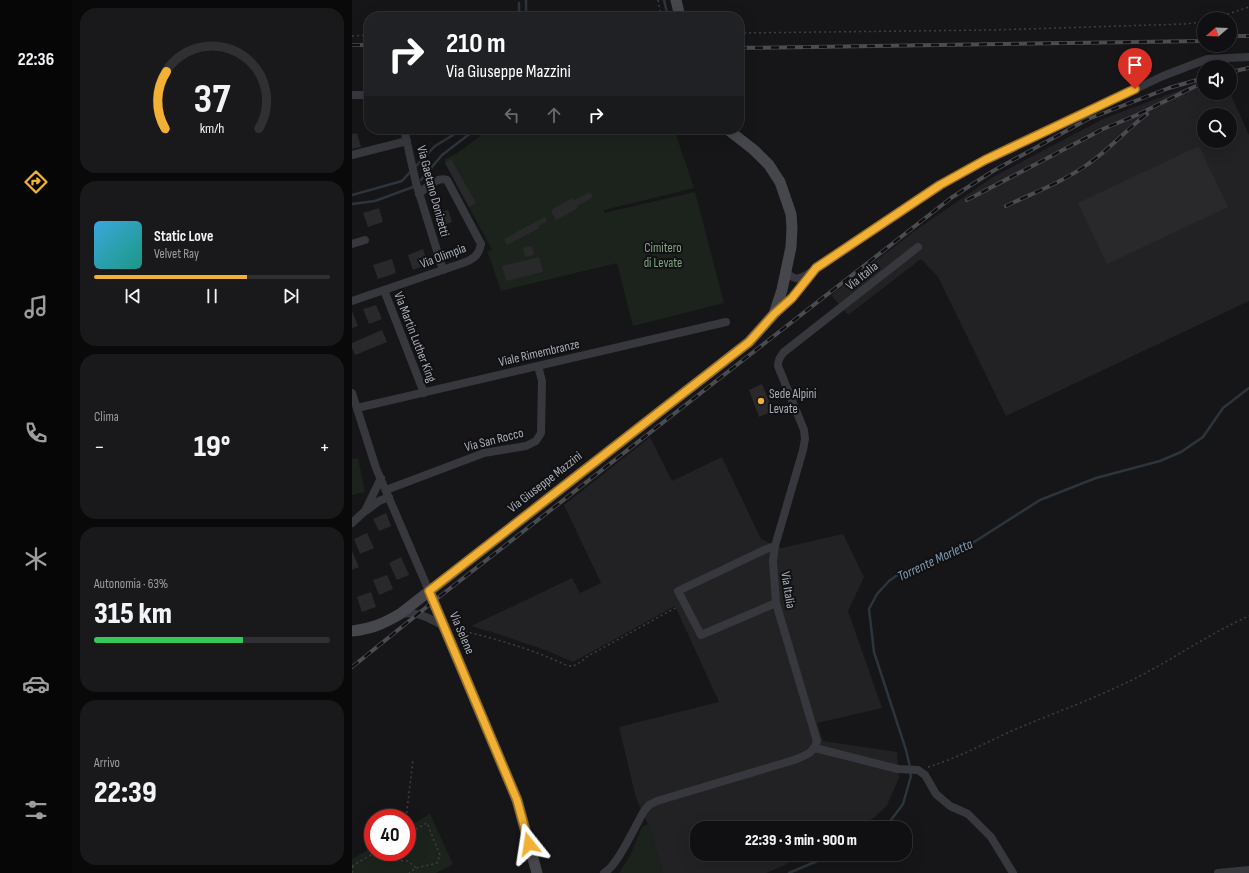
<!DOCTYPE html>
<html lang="it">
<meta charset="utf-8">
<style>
body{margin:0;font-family:"Sofia Sans Condensed",sans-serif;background:#19191b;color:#f1f3f6;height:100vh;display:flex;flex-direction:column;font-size:15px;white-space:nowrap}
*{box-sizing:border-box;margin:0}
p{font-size:13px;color:#9c9d9f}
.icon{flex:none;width:22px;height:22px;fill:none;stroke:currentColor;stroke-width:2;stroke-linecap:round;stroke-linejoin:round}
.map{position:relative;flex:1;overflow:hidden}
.side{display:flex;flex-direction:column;gap:8px;padding:8px;background:#09090a;width:280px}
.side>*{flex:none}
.banner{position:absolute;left:12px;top:12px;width:380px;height:122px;border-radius:16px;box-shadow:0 4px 16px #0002,0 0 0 1px #303032;background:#202124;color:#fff;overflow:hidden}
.needle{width:26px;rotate:251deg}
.buttons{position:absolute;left:845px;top:12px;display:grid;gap:8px}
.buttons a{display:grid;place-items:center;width:40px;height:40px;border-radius:50%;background:#101012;box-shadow:0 4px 16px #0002,0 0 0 1px #303032;font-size:20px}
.speed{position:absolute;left:12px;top:809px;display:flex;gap:8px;font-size:20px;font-weight:700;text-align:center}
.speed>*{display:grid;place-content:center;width:52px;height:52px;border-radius:50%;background:#101012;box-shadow:0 4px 16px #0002,0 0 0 1px #303032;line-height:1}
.speed .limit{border:6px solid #d22;background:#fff;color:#111}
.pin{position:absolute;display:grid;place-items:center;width:34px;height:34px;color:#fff;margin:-41px -17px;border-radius:50% 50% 50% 0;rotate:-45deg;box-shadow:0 0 4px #0007}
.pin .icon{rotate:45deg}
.me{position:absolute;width:44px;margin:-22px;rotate:345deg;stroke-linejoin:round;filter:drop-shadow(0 0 3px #0008)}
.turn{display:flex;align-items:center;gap:14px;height:84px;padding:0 16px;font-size:18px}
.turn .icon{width:52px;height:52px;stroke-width:2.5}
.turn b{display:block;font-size:28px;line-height:34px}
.lanes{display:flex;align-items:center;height:38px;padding:0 16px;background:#0003;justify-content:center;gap:20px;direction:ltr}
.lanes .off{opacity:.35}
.big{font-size:30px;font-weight:800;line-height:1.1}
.side .tile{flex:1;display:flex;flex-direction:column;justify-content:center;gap:6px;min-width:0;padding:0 14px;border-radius:16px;background:#19191b}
.side .dial{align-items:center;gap:0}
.dial svg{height:104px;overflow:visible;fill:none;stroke:#303032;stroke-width:7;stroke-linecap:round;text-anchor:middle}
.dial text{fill:#f1f3f6;stroke:none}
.song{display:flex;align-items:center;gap:12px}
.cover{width:48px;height:48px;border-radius:6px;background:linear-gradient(135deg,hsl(200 70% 55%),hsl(170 70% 35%))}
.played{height:4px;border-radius:2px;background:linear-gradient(90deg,#f2b134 65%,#303032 65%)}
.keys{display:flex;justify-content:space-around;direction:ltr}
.heat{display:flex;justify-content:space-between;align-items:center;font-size:22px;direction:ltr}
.charge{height:6px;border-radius:3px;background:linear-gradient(90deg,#34c759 63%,#303032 0)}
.trip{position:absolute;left:338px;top:821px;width:222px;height:40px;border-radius:16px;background:#101012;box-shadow:0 4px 16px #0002,0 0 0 1px #303032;font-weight:800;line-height:40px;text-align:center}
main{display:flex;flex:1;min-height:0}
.menu{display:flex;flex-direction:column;width:72px;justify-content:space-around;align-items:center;background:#060607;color:#9c9d9f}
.menu .icon{width:28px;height:28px}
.menu .selected{color:#f2b134}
.menu b{font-size:18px;color:#f1f3f6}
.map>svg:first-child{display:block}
.built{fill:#222225;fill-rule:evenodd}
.green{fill:#1c231d}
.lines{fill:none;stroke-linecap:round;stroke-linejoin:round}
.stream{stroke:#2c353c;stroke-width:2.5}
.building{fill:#29292c}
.path{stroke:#3d3f44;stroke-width:1.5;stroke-dasharray:2 3;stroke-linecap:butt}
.street{stroke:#37383d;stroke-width:8}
.secondary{stroke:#45474d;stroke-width:11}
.rail-casing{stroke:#4a4c52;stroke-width:4}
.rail{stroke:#111113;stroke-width:2.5;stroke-dasharray:8;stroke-linecap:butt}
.route-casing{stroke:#9d7322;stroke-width:10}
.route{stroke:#f2b134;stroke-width:7}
.poi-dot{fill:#f2b134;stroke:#111113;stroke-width:1.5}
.labels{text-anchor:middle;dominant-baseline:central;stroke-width:4;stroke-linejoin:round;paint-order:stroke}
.street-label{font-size:13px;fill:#a8adb8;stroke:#111113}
.park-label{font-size:13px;fill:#7fa381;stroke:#111113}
.poi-label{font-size:13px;fill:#a8adb8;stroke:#111113;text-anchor:start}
.water-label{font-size:14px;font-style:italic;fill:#7f9bb3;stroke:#111113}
</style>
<main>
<nav class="menu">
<b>22:36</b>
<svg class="icon selected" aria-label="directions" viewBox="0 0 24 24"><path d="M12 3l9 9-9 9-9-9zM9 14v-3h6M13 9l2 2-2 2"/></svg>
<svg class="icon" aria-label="music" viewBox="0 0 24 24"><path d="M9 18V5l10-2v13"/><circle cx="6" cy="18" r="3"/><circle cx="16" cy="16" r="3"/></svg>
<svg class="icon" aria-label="phone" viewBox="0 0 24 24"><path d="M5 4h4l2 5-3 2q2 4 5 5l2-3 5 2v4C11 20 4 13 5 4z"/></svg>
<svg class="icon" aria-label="climate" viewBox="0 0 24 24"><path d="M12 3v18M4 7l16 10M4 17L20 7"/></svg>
<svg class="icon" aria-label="car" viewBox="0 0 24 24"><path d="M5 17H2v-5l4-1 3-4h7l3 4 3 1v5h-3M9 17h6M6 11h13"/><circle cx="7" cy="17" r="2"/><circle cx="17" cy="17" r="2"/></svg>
<svg class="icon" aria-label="filters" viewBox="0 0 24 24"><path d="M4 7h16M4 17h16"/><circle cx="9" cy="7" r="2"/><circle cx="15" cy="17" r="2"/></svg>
</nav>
<section class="side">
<div class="tile dial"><svg viewBox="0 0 100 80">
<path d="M14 69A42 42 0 1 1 86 69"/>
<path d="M14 69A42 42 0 0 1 15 25" stroke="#f2b134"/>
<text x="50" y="56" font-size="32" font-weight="700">37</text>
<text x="50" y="72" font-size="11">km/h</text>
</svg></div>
<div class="tile">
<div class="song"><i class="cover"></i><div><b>Static Love</b><p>Velvet Ray</p></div></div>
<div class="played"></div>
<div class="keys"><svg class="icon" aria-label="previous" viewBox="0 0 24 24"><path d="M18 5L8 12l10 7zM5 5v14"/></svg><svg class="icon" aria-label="pause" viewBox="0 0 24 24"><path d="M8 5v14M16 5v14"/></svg><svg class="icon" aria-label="next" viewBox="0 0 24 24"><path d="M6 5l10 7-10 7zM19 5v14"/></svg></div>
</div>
<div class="tile"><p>Clima</p>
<div class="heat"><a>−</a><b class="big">19°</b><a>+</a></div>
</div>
<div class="tile"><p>Autonomia · 63%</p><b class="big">315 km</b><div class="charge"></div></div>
<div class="tile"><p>Arrivo</p><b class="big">22:39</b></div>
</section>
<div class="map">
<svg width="897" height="873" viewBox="0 0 897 873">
<rect width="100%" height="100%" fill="#161618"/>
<g class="built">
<path d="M 852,81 L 852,93 L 878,93 L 897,135 L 897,301 L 654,416 L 586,277 L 569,259 L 496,315 L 479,295 L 564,230 L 641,177 L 751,119 ZM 852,115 L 878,115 L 878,141 L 852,141 Z"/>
<polygon points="298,437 320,481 370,457 409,539 430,548 491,534 512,577 496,611 530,708 465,723 471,741 545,752 547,778 535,805 523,817 504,828 345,828 345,854 448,854 433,865 414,873 311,873 296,824 284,798 267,727 367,702 323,606 221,662 196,651 143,633 119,626 220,578 228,593 249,583 212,505"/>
</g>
<g class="green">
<polygon points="138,129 322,129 342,188 252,210 252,213 343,192 372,303 281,326 265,263 149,291 139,261 135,252 140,250 92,160 105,153"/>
<polygon points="6,458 13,492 0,495 0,459"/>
<polygon points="78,814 101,864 84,873 0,873 0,859 21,847 21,852 55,852 55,827"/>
<polygon points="296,824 311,873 267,873 278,856 290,827"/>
</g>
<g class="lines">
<g class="stream">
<polyline points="174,0 174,17"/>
<polyline points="312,0 316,17"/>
<polyline points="167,3 167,17"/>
<polyline points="63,167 83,146 111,129"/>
<polyline points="69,180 90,155 124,129"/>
<polyline points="0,195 50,181 59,171"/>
<polyline points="0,204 23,201 61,187"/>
<polyline points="558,767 554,750 522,652 517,609 525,594 537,581 548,573 575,561 608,551 688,500 744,478 808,461 829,452 851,437 871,408 897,388"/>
<polyline points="533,828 551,804 559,776 558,772"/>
<polyline points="437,873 482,854"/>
</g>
</g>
<g class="building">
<polygon points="5,133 9,147 0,149 0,134"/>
<polygon points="847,146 876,207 755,264 726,203"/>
<polygon points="99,159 124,203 117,207 93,163"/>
<polygon points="238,192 241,197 225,206 226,208 204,220 199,210 221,198 222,200"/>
<polygon points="27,208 31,222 16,227 11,213"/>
<polygon points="96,210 100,222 89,226 84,213"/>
<polygon points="193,217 195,221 186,226 187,228 155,245 152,239"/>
<polygon points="180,246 182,255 173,257 171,248"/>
<polygon points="71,249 76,264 61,270 56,255"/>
<polygon points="187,257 191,272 154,281 150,266"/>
<polygon points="40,259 44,273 26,279 21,265"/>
<polygon points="24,305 30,319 17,324 11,309"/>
<polygon points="0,311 6,326 0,328"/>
<polygon points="30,330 35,342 3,355 0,348 0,343"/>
<polygon points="410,384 421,411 407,417 397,390"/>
<polygon points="34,513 39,526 27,531 21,519"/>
<polygon points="15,533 22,548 8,554 2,539"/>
<polygon points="0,551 7,567 0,570"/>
<polygon points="49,557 57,575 45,580 37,563"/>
<polygon points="35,575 41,589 27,595 21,580"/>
<polygon points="19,592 24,607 10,612 5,597"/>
</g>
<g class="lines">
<g class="path">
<polyline points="306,0 309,17"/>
<polyline points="861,19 897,7"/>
<polyline points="387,33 642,30 832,24 852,22"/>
<polyline points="0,36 17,35"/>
<path d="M 103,629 C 142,638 180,649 216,666 C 225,667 229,661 236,656 L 325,607"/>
<path d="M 576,767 C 606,758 633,743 662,730 C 704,712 747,697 788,676 C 824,657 859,633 897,616"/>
<polyline points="54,818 61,760"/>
<polyline points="55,834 75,823 88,855 85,863 64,868 57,873"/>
<polyline points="28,852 34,860 56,861 64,868"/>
<polyline points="0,866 24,852"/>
<polyline points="0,873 1,865"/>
</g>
<g class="street">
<polyline points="0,95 17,95"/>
<polyline points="52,129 64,183 91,270"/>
<polyline points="0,155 55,141"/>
<polyline points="0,244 13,240"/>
<path d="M 434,272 C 444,282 448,279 459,272"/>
<polyline points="32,290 72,393"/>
<path d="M 0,301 L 111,263 C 122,259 127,255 129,244 L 95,180 C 85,176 74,188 67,194"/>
<polyline points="423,313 440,298 465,268 588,185 633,160 811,76 855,59 897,57"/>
<polyline points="0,393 24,468 77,591"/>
<polyline points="5,408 374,322"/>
<polyline points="34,490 132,453 174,446 184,441 189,433 190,381 186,366"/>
<polyline points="15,510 27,501 37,497"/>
<polyline points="0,523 13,511 29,478"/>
<polyline points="423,546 412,550 326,591 349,635 424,603"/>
<path d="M 48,614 C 67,611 76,618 92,626"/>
<polyline points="463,748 546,769 566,770 573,775 584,794 598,806 616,814 639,837 661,873"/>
<path d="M 252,873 C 266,865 283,826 292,811 L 297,805 L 305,801 L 442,760 C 454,755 461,754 465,741 L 424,603 L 421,561 L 423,546 L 451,450 L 453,439 L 452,430 L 426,366 C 426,360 428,357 432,352 L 566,247"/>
<polyline points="866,873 897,870"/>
</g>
<g class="secondary">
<polyline points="324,0 328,17"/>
<polyline points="77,591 165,800 185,873"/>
<path d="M 0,631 C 19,629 31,624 48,614 L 397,342 L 422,314 L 430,290 L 439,247 L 440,228 L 439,214 L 428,182 L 417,165 L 402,150 L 375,129"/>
</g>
<g class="rail-casing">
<g id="rail">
<polyline points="878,36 897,36"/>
<polyline points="0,45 17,45"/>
<polyline points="387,48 852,41"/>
<polyline points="878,72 897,68"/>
<polyline points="615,200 751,129 785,115 850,83"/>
<path d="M 654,206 C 681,193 711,182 736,164 C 758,149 775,129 795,114"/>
<polyline points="0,667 87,597 599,198 641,171 736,119 817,88 852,78"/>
</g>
</g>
<use href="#rail" class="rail"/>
</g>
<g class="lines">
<g class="route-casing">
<polyline id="route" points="177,844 165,800 77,591 397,342 422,314 440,298 464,268 588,185 633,160 783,89"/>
</g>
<use href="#route" class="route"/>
</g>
<circle class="poi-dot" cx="409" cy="401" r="4"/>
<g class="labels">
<g class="street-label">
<text transform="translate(81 191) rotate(75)">Via Gaetano Donizetti</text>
<text transform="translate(91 256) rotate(-21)">Via Olimpia</text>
<text transform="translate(510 276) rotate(-38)">Via Italia</text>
<text transform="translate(63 337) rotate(69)">Via Martin Luther King</text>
<text transform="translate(187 353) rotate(-13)">Viale Rimembranze</text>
<text transform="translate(142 440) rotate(-14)">Via San Rocco</text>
<text transform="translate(193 482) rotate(-38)">Via Giuseppe Mazzini</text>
<text transform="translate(436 590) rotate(81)">Via Italia</text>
<text transform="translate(110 633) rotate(67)">Via Selene</text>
</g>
<g class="park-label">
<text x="311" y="248">Cimitero<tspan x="311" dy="15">di Levate</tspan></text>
</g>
<g class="poi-label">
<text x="417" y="394">Sede Alpini<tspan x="417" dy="15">Levate</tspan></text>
</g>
<g class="water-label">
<text transform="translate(583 560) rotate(-25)">Torrente Morletta</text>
</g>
</g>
</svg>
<div class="buttons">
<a><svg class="needle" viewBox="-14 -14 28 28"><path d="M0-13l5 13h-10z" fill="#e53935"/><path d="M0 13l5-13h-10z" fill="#9c9d9f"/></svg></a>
<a><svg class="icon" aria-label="sound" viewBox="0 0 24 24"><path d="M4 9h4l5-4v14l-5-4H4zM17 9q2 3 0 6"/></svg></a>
<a><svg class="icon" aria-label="search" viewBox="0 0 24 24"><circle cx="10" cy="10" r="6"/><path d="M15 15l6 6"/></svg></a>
</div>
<div class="speed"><div class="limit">40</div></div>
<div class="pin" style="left:783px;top:89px;background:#d93025"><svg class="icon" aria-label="arrive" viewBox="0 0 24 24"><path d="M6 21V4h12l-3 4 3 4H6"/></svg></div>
<svg class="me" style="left:177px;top:844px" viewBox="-20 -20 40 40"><path d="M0-17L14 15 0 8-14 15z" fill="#f2b134" stroke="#fff" stroke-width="4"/></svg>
<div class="trip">22:39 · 3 min · 900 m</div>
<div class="banner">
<div class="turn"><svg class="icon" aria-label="right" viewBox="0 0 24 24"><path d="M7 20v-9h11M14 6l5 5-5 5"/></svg><div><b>210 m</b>Via Giuseppe Mazzini</div></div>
<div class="lanes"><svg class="icon off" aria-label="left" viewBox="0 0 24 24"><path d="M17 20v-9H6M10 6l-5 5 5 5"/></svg><svg class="icon off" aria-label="ahead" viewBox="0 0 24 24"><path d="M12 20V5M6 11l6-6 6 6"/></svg><svg class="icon" aria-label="right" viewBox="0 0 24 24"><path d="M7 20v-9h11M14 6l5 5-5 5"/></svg></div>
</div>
</div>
</main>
